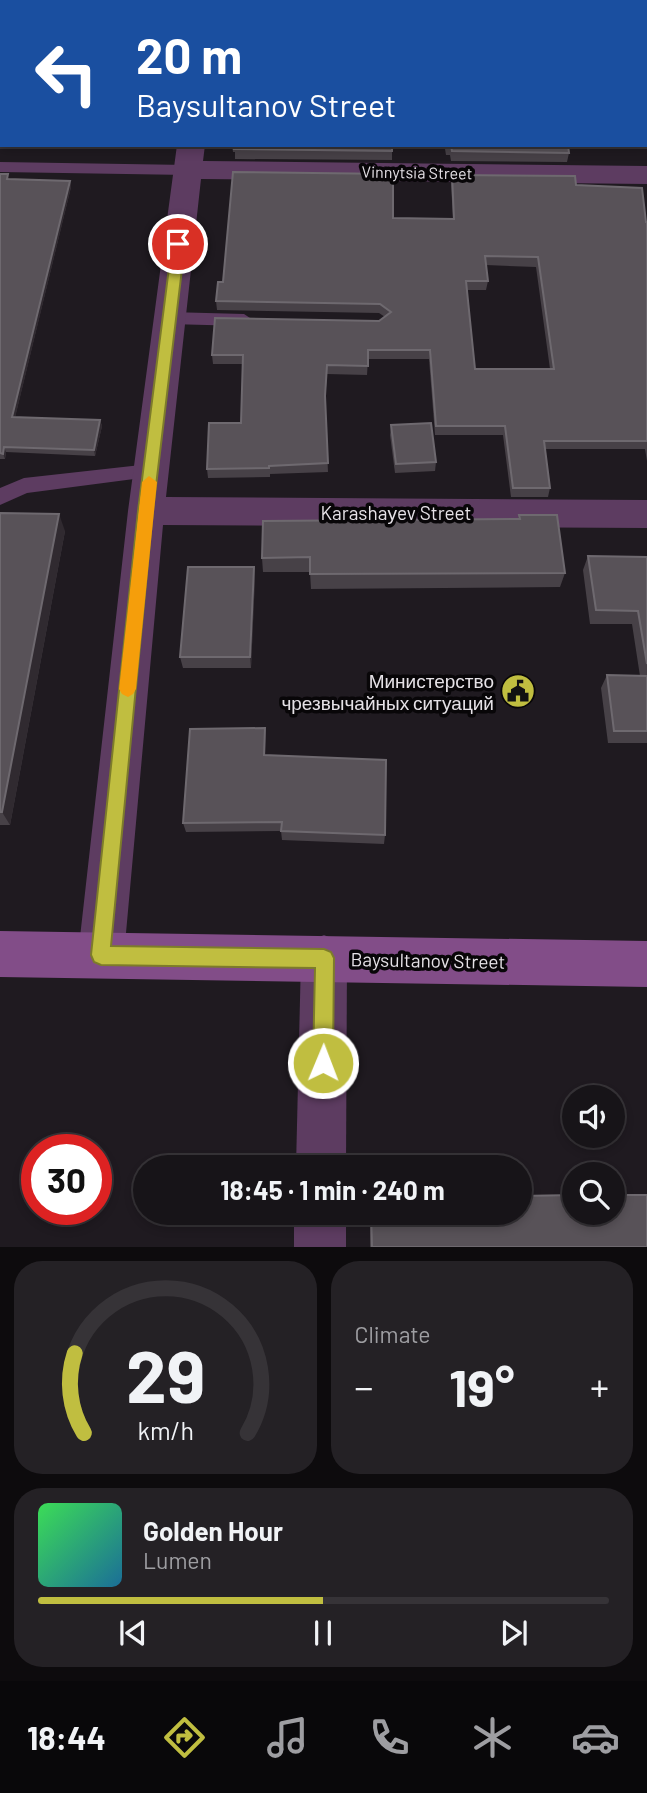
<!DOCTYPE html>
<meta charset="utf-8">
<style>
body{margin:0;font-family:Barlow,sans-serif;background:#242125;color:#f1f3f6;height:100vh;display:flex;flex-direction:column;font-size:26px;white-space:nowrap}
*{box-sizing:border-box;margin:0}
p{font-size:23px;color:#9e9ea2}
.icon{flex:none;width:38px;height:38px;fill:none;stroke:currentColor;stroke-width:2;stroke-linecap:round;stroke-linejoin:round}
.map{position:relative;height:1247px;overflow:hidden}
.details{display:flex;flex-direction:column;gap:14px;padding:14px;background:#0d0b0d;flex:1}
.details>*{flex:none}
.hud{position:absolute;left:0px;top:0px;width:648px;height:147px;box-shadow:0 4px 10px #0003,0 0 0 2px #363337;background:#1a4fa0;color:#fff;overflow:hidden}
.buttons{position:absolute;left:562px;top:1085px;display:grid;gap:14px}
.buttons a{display:grid;place-items:center;width:63px;height:63px;border-radius:50%;background:#171418;box-shadow:0 4px 10px #0003,0 0 0 2px #363337;font-size:35px}
.speed{position:absolute;left:21px;top:1134px;display:flex;gap:14px;font-size:35px;font-weight:700;text-align:center}
.speed>*{display:grid;place-content:center;width:91px;height:91px;border-radius:50%;background:#171418;box-shadow:0 4px 10px #0003,0 0 0 2px #363337;line-height:1}
.speed .limit{border:10px solid #d22;background:#fff;color:#111}
.pin{position:absolute;display:grid;place-items:center;width:60px;height:60px;color:#fff;margin:-30px;border:4px solid #fff;border-radius:50%;box-shadow:0 2px 7px #0007}
.me{position:absolute;width:77px;margin:-38px;rotate:1deg;stroke-linejoin:round;filter:drop-shadow(0 0 5px #0008)}
.turn{display:flex;align-items:center;gap:24px;height:147px;padding:0 21px;font-size:32px}
.turn .icon{width:91px;height:91px;stroke-width:2.5}
.turn b{display:block;font-size:49px;line-height:60px}
.big{font-size:52px;font-weight:700;line-height:1.1}
.details .tile{flex:1;display:flex;flex-direction:column;justify-content:center;gap:10px;min-width:0;padding:0 24px;border-radius:28px;background:#242125}
.details .dial{align-items:center;gap:0}
.dial svg{height:182px;overflow:visible;fill:none;stroke:#363337;stroke-width:7;stroke-linecap:round;text-anchor:middle}
.dial text{fill:#f1f3f6;stroke:none}
.song{display:flex;align-items:center;gap:21px}
.cover{width:84px;height:84px;border-radius:10px;background:linear-gradient(135deg,hsl(130 70% 55%),hsl(200 70% 35%))}
.played{height:7px;border-radius:4px;background:linear-gradient(90deg,#c0be40 50%,#363337 50%)}
.keys{display:flex;justify-content:space-around;direction:ltr}
.heat{display:flex;justify-content:space-between;align-items:center;font-size:38px;direction:ltr}
.details .tiles{flex:1;display:grid;gap:14px;grid-template-columns:1fr 1fr}
.tile:last-child{grid-column:span 2}
.trip{position:absolute;left:133px;top:1155px;width:399px;height:70px;border-radius:35px;background:#171418;box-shadow:0 4px 10px #0003,0 0 0 2px #363337;font-weight:700;line-height:70px;text-align:center}
.tab-bar{display:flex;height:112px;justify-content:space-around;align-items:center;background:#09080a;color:#9e9ea2}
.tab-bar .icon{width:49px;height:49px}
.tab-bar .selected{color:#c0be40}
.tab-bar b{font-size:32px;color:#f1f3f6}
.map>svg:first-child{display:block}
.lines{fill:none;stroke-linecap:round;stroke-linejoin:round}
.lane{fill:#5d3c61;fill-rule:evenodd}
.street{fill:#5d3c61;fill-rule:evenodd}
.secondary{fill:#824d88;fill-rule:evenodd}
.wall{fill:#474147;fill-rule:evenodd}
.shaded-wall{fill:#302a30}
.building{fill:#585258;stroke:#6e696f;stroke-width:2;fill-rule:evenodd}
.route{fill:#c0be40;stroke:#7d7c2a;stroke-width:2}
.slow{fill:#f59e0b}
.labels{text-anchor:middle;dominant-baseline:central;stroke-width:7;stroke-linejoin:round;paint-order:stroke}
.far-street-label{font-size:16px;fill:#e6e2e7;stroke:#080608}
.street-label{font-size:19px;fill:#e6e2e7;stroke:#080608}
.poi-label{font-size:19px;fill:#e6e2e7;stroke:#080608;text-anchor:end}
</style>
<div class="map">
<svg width="647" height="1247" viewBox="0 0 647 1247">
<rect width="100%" height="100%" fill="#1f1a20"/>
<g class="lines">
<g class="lane">
<polygon points="0,162 188,165 196,170 188,175 0,172"/>
<polygon points="169,312 244,314 253,320 244,326 169,324 160,318"/>
<polygon points="150,464 157,466 160,471 157,476 27,493 0,505 0,488 24,478"/>
</g>
<g class="street">
<rect x="202" y="0" width="24" height="2"/>
<polygon points="177,145 205,145 203,161 647,166 647,184 201,179 166,497 647,500 647,528 163,525 124,955 117,971 101,978 85,971 78,955 128,511"/>
<polygon points="324,935 340,942 347,958 346,1167 296,1167 301,958 308,942"/>
<rect x="294" y="1213" width="52" height="34"/>
</g>
<g class="secondary">
<polygon points="624,0 647,0 646,6 646,2"/>
<polygon points="646,31 647,32 647,52 646,51"/>
<polygon points="0,931 647,941 647,987 0,977"/>
</g>
</g>
<g class="wall">
<polygon points="232,145 568,145 569,153 567,162 451,161 450,155 446,155 445,149 392,149 392,160 235,159 235,152 233,152"/>
<polygon points="0,174 10,179 70,181 71,187 15,417 100,420 102,426 95,456 6,452 5,459 0,459"/>
<path d="M 452,175 L 576,185 L 647,222 L 647,461 L 645,449 L 545,449 L 550,488 L 548,497 L 511,497 L 503,435 L 435,435 L 429,359 L 368,359 L 367,375 L 327,374 L 325,401 L 328,472 L 270,474 L 270,477 L 208,478 L 207,469 L 241,423 L 243,364 L 213,364 L 212,355 L 379,321 L 385,317 L 379,313 L 217,310 L 216,301 L 223,282 L 393,218 L 453,219 L 451,184 ZM 486,265 L 536,267 L 550,369 L 475,369 L 467,290 L 486,290 L 488,281 Z"/>
<polygon points="391,425 436,462 435,471 395,473 390,435"/>
<polygon points="0,513 65,531 10,825 0,825"/>
<polygon points="519,515 565,573 560,587 311,589 310,572 263,572 262,558 518,519"/>
<polygon points="588,556 647,557 647,743 608,743 601,688 607,675 640,676 632,624 590,624 583,570"/>
<polygon points="255,578 251,668 183,668 180,657"/>
<polygon points="265,728 265,755 385,835 384,844 282,840 281,831 186,832 183,823"/>
<polygon points="370,1213 520,1213 647,1247 370,1247"/>
</g>
<g class="shaded-wall">
<polygon points="70,181 71,187 14,422 12,417"/>
<polygon points="100,420 102,426 95,456 94,450"/>
<polygon points="4,447 6,452 5,459 3,454"/>
<polygon points="59,514 65,531 10,825 2,812"/>
<polygon points="254,567 255,578 251,668 250,657"/>
<polygon points="265,728 266,738 265,765 264,755"/>
</g>
<g class="building">
<rect x="21" y="0" width="101" height="2"/>
<polygon points="249,0 423,0 424,2 249,2"/>
<polygon points="493,0 601,0 602,2 494,2"/>
<polygon points="2,29 2,98 0,98 0,34"/>
<polygon points="235,145 392,145 392,151 234,149"/>
<polygon points="447,145 568,145 569,153 452,151 451,146"/>
<path d="M 233,172 L 393,174 L 393,218 L 454,219 L 452,175 L 575,176 L 576,185 L 642,188 L 646,222 L 647,222 L 647,441 L 544,441 L 550,488 L 513,488 L 505,426 L 436,426 L 430,350 L 368,350 L 368,366 L 327,365 L 325,396 L 328,463 L 269,466 L 269,468 L 207,469 L 209,423 L 241,423 L 243,355 L 212,355 L 215,318 L 379,321 L 391,312 L 380,304 L 216,301 L 218,282 L 223,282 ZM 485,256 L 538,257 L 554,369 L 475,369 L 466,281 L 488,281 Z"/>
<polygon points="0,174 8,174 7,179 70,181 12,417 100,420 94,450 4,447 3,454 0,453"/>
<polygon points="431,423 436,462 396,464 391,425"/>
<polygon points="0,513 59,514 2,812 0,812"/>
<polygon points="519,515 557,515 565,573 310,574 310,557 262,558 263,521 520,519"/>
<polygon points="588,556 647,557 647,664 638,611 596,610"/>
<polygon points="188,567 254,567 250,657 180,657"/>
<polygon points="607,675 647,676 647,731 614,731"/>
<polygon points="265,728 264,755 386,760 385,835 281,831 282,822 183,823 190,729"/>
<polygon points="574,1195 574,1213 612,1213 612,1195 647,1195 647,1247 372,1247 371,1213 520,1213 520,1196"/>
</g>
<polygon class="route" points="178,240 185,244 153,511 111,946 324,949 331,952 334,958 333,1063 330,1070 323,1073 316,1070 313,1063 315,968 101,965 94,962 91,955 138,511 172,244"/>
<polygon class="slow" points="149,476 157,482 136,689 133,694 128,697 122,694 119,689 142,482"/>
<defs>
<g id="civic-disc" transform="scale(1.75)"><circle r="9.5" fill="#c0be40" stroke="#080608"/><path d="M-.6-6.5H3V-4.5H.6V-3L4-1V1h2V6H-6V1h2V-1L-.6-3ZM-1.2 2.5V6h2.4V2.5Z" fill="#111"/></g>
</defs>
<g fill-rule="evenodd">
<use href="#civic-disc" x="518" y="691"/>
</g>
<g class="labels">
<g class="far-street-label">
<text transform="translate(417 172) rotate(1)">Vinnytsia Street</text>
</g>
<g class="street-label">
<text x="396" y="512">Karashaуev Street</text>
<text transform="translate(428 960) rotate(1)">Baysultanov Street</text>
</g>
<g class="poi-label">
<text x="494" y="680">Министерство<tspan x="494" dy="22">чрезвычайных ситуаций</tspan></text>
</g>
</g>
</svg>
<div class="buttons">
<a><svg class="icon" aria-label="sound" viewBox="0 0 24 24"><path d="M4 9h4l5-4v14l-5-4H4zM17 9q2 3 0 6"/></svg></a>
<a><svg class="icon" aria-label="search" viewBox="0 0 24 24"><circle cx="10" cy="10" r="6"/><path d="M15 15l6 6"/></svg></a>
</div>
<div class="speed"><div class="limit">30</div></div>
<div class="pin" style="left:178px;top:244px;background:#d93025"><svg class="icon" aria-label="arrive" viewBox="0 0 24 24"><path d="M6 21V4h12l-3 4 3 4H6"/></svg></div>
<svg class="me" style="left:323px;top:1063px" viewBox="-20 -20 40 40"><circle r="17" fill="#c0be40" stroke="#fff" stroke-width="3"/><path d="M0-11L8 9 0 5-8 9z" fill="#fff"/></svg>
<div class="trip">18:45 · 1 min · 240 m</div>
<div class="hud">
<div class="turn"><svg class="icon" aria-label="left" viewBox="0 0 24 24"><path d="M17 20v-9H6M10 6l-5 5 5 5"/></svg><div><b>20 m</b>Baysultanov Street</div></div>
</div>
</div>
<section class="details">
<div class="tiles">
<div class="tile dial"><svg viewBox="0 0 100 80">
<path d="M14 69A42 42 0 1 1 86 69"/>
<path d="M14 69A42 42 0 0 1 10 34" stroke="#c0be40"/>
<text x="50" y="56" font-size="32" font-weight="700">29</text>
<text x="50" y="72" font-size="11">km/h</text>
</svg></div>
<div class="tile"><p>Climate</p>
<div class="heat"><a>−</a><b class="big">19°</b><a>+</a></div>
</div>
<div class="tile">
<div class="song"><i class="cover"></i><div><b>Golden Hour</b><p>Lumen</p></div></div>
<div class="played"></div>
<div class="keys"><svg class="icon" aria-label="previous" viewBox="0 0 24 24"><path d="M18 5L8 12l10 7zM5 5v14"/></svg><svg class="icon" aria-label="pause" viewBox="0 0 24 24"><path d="M8 5v14M16 5v14"/></svg><svg class="icon" aria-label="next" viewBox="0 0 24 24"><path d="M6 5l10 7-10 7zM19 5v14"/></svg></div>
</div>
</div>
</section>
<nav class="tab-bar">
<b>18:44</b>
<svg class="icon selected" aria-label="directions" viewBox="0 0 24 24"><path d="M12 3l9 9-9 9-9-9zM9 14v-3h6M13 9l2 2-2 2"/></svg>
<svg class="icon" aria-label="music" viewBox="0 0 24 24"><path d="M9 18V5l10-2v13"/><circle cx="6" cy="18" r="3"/><circle cx="16" cy="16" r="3"/></svg>
<svg class="icon" aria-label="phone" viewBox="0 0 24 24"><path d="M5 4h4l2 5-3 2q2 4 5 5l2-3 5 2v4C11 20 4 13 5 4z"/></svg>
<svg class="icon" aria-label="climate" viewBox="0 0 24 24"><path d="M12 3v18M4 7l16 10M4 17L20 7"/></svg>
<svg class="icon" aria-label="car" viewBox="0 0 24 24"><path d="M5 17H2v-5l4-1 3-4h7l3 4 3 1v5h-3M9 17h6M6 11h13"/><circle cx="7" cy="17" r="2"/><circle cx="17" cy="17" r="2"/></svg>
</nav>
